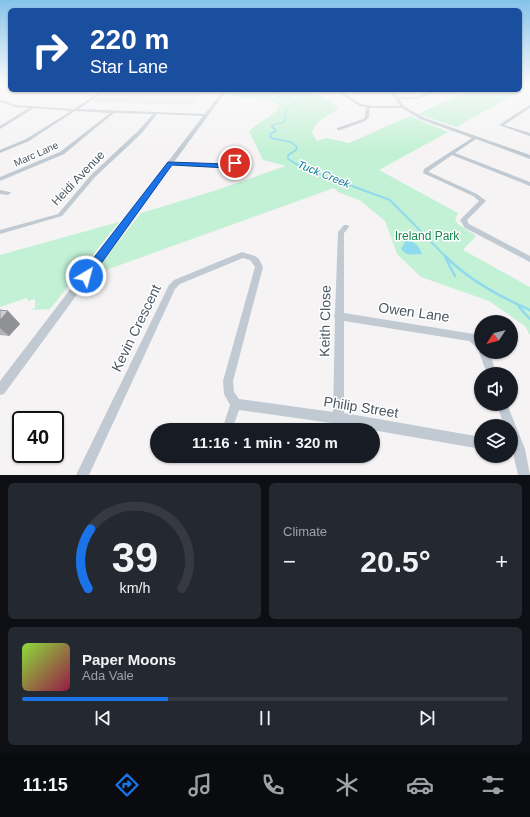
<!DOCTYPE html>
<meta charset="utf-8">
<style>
body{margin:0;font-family:Helvetica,sans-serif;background:#242831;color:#f1f3f6;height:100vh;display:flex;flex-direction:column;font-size:15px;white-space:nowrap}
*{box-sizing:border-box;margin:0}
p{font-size:13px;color:#9ea1a6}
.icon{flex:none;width:22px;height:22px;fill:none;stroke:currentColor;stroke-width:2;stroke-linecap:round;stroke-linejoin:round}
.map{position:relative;height:475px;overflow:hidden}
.sheet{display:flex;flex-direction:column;gap:8px;padding:8px;background:#0d0f14;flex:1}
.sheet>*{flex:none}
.hud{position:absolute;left:8px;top:8px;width:514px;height:84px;border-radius:6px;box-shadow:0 1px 3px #0004;background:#1a4fa0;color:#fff;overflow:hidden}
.needle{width:26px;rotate:234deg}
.buttons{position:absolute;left:474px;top:315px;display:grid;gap:8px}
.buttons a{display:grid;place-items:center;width:44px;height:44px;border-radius:50%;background:#171b24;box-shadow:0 1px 3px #0004;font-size:20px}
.speed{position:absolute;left:12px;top:411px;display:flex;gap:8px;font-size:20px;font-weight:700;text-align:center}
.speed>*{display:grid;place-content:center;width:52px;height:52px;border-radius:50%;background:#171b24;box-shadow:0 1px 3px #0004;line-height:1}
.speed .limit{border:2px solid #111;border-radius:6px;background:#fff;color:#111}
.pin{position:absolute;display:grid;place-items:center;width:34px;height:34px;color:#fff;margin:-17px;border:2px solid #fff;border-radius:50%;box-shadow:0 1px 4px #0007}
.me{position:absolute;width:44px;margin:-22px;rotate:37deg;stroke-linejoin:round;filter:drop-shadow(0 0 3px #0008)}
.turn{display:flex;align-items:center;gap:14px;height:84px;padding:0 16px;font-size:18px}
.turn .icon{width:52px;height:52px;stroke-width:2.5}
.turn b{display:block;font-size:28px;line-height:34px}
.big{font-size:30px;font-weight:700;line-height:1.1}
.sheet .card{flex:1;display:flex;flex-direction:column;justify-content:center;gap:6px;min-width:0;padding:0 14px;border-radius:6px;background:#242831}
.sheet .dial{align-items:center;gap:0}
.dial svg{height:104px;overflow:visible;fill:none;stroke:#363941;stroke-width:7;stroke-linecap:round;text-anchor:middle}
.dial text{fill:#f1f3f6;stroke:none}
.song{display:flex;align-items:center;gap:12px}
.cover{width:48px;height:48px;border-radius:6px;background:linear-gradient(135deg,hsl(90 70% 55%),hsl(340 70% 35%))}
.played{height:4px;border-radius:2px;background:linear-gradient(90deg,#1a73e8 30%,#363941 30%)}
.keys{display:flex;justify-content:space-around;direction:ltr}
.heat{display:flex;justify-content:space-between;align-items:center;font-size:22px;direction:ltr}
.sheet .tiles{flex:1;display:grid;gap:8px;grid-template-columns:1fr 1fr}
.card:last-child{grid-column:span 2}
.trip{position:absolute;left:150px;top:423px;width:230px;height:40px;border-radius:20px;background:#171b24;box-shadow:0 1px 3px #0004;font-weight:700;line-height:40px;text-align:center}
.tab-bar{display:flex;height:64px;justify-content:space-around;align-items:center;background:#090b0e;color:#9ea1a6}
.tab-bar .icon{width:28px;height:28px}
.tab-bar .selected{color:#1a73e8}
.tab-bar b{font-size:18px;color:#f1f3f6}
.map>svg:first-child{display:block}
.education{fill:#e6e4e5}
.green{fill:#c3f1d5}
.water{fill:#90daee}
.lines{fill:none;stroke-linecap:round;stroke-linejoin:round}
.stream-far3{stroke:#90daee;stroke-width:1}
.stream-far2{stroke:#90daee;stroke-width:1.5}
.stream-far1{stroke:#90daee;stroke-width:2}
.stream{stroke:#90daee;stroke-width:2.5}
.minor{fill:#c1cad2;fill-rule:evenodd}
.wall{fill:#b0b2b7}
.shaded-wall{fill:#909195}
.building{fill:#cdcfd5;stroke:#909195}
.route{fill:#1a73e8;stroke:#114b97}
.labels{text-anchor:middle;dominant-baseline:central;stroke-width:3;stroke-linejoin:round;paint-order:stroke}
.far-street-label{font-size:10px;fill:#4a5661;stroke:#fff}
.far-water-label{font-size:11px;font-style:italic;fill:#0c7c9b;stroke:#fff}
.street-label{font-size:12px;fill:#4a5661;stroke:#fff}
.park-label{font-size:12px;fill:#17864f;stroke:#fff}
.near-street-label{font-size:14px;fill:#4a5661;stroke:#fff}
</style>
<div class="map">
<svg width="530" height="475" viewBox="0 0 530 475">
<rect width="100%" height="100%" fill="#f5f3f3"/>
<polygon class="education" points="109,90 205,90 192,105 90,102"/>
<g class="green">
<polygon points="520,85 530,85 530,86 456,127 418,114 468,90 520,90"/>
<path d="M 229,90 L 309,90 L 332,102 L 339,109 C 329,115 314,121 312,133 L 317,141 L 327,138 L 349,143 L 410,116 L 448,132 L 379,170 L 458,213 L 455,219 L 458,224 L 476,236 L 463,250 L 530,287 L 530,335 L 525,326 L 489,301 L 421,277 L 397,254 L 385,221 L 361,201 L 338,192 L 334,188 L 92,275 L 141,213 L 214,191 L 286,166 L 263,160 L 249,131 C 258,122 274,116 280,106 C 268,96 253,99 239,98 C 235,97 231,95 227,93 Z"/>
<polygon points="119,222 50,309 30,310 35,308 35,299 28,301 27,298 0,307 0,255"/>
</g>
<path class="water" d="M 406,240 C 415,241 419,246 422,254 C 414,254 407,257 401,249 Z"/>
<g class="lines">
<polyline class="stream-far3" points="266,90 271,93 278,93 280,98 292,97 297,101 286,110 284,122 271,126 273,128"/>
<polyline class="stream-far2" points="272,127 276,131 270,134 271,138 291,142 297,147 296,150 288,155 288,159 303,168 346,184"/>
<polyline class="stream-far1" points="344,183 390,200 446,257"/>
<g class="stream">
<path d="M 445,256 C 468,279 500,297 530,310"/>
<polyline points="446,259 455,276"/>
<polyline points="519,307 530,319"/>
</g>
<g class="minor">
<polygon points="39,90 59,91 69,90 59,93"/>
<polygon points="102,90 106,90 79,109 205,114 223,90 227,90 174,162 230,164 233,162 229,154 232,152 234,153 239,162 231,168 172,165 4,394 0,395 0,381 203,116 157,114 142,133 95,177 62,216 0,234 0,230 58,214 91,175 138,131 153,114 114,113 64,154 0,181 0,177 60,152 110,113 75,111 29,141 0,153 0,150 26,139 71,111 34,108 0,129 0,126 29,108 16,107 0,102 0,100 16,105 74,109"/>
<polygon points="335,90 339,90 342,92 355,90 344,93 361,104 374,106 400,106 389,90 393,90 398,97 417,97 434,90 439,90 417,99 399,99 404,106 422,117 530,155 530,159 476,139 455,153 530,182 530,186 452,155 429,171 429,172 477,194 485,200 486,201 467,220 469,224 530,256 530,262 465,228 460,220 479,201 473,196 423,173 424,169 472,138 420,119 402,108 370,108 369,117 365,121 341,130 337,130 337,128 363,119 365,117 366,107 359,106"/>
<polygon points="529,105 530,105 530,108 504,125 530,133 530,136 499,125"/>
<polygon points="0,190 10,192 11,193 8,195 0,194"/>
<polygon points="344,225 348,225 349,227 344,233 344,313 474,334 481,340 481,352 489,352 497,374 487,374 479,352 480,350 469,341 344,321 344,413 481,437 481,449 338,424 239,410 232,430 222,430 230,405 224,394 223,381 255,267 250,260 243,258 180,284 175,289 89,475 76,475 169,285 174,280 242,252 255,256 259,259 263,267 233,381 234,392 239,399 333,412 335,319 334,316 335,313 338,232"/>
<polygon points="497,404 507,404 525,449 530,475 518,475 511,444 511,426 504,426"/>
</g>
</g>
<polygon class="wall" points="0,310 8,311 20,324 9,336 0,335"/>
<polygon class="shaded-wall" points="8,311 20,324 9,336 0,328 0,320"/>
<polygon class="building" points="0,310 8,311 0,320"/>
<linearGradient id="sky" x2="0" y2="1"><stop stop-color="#85c3ea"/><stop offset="0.56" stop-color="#fafafa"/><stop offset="1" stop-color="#fafafa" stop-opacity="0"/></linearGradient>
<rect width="530" height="151" fill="url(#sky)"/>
<polygon class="route" points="235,161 238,162 238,165 227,168 172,165 90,279 82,279 81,276 82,273 168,162 227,164"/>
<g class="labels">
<g class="far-street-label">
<text transform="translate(36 154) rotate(-24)">Marc Lane</text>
</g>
<g class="far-water-label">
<text transform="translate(324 174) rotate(22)">Tuck Creek</text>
</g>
<g class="street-label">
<text transform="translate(78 178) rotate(-46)">Heidi Avenue</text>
</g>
<g class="park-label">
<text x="427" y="236">Ireland Park</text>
</g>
<g class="near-street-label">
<text transform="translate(414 312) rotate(8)">Owen Lane</text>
<text transform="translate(325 321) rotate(-89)">Keith Close</text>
<text transform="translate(136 328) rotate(-64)">Kevin Crescent</text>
<text transform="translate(361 407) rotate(9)">Philip Street</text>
</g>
</g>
</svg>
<div class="buttons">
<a><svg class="needle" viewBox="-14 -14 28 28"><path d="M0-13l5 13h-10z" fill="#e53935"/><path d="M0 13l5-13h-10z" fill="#9ea1a6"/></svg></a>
<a><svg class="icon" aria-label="sound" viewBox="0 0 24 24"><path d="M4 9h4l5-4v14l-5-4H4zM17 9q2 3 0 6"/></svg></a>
<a><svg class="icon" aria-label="layers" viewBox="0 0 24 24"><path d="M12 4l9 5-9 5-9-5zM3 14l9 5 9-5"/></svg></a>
</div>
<div class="speed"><div class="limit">40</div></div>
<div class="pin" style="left:235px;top:163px;background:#d93025"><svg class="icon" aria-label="arrive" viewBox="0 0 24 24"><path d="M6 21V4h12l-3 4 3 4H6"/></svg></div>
<svg class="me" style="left:86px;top:276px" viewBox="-20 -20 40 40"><circle r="17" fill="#1a73e8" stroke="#fff" stroke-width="3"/><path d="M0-11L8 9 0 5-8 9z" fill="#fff"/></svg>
<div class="trip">11:16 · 1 min · 320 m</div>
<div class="hud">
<div class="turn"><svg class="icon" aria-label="right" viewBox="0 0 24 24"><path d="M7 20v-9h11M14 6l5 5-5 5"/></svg><div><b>220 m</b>Star Lane</div></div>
</div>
</div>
<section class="sheet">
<div class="tiles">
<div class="card dial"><svg viewBox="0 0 100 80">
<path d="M14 69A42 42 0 1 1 86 69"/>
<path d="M14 69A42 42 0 0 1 16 23" stroke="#1a73e8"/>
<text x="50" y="56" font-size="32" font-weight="700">39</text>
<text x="50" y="72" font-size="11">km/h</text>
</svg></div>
<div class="card"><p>Climate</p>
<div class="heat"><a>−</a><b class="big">20.5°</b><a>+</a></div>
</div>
<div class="card">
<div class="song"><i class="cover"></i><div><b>Paper Moons</b><p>Ada Vale</p></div></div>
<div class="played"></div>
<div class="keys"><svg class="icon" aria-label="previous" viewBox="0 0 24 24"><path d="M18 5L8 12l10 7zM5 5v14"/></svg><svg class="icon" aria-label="pause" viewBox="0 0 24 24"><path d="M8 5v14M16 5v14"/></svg><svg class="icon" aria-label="next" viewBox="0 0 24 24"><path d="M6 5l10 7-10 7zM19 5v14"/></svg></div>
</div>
</div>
</section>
<nav class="tab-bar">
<b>11:15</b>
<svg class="icon selected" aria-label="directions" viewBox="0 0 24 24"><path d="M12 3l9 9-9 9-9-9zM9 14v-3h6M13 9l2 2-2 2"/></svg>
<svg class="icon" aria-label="music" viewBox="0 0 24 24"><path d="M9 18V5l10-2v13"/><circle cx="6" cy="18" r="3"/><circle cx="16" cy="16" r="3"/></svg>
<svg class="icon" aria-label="phone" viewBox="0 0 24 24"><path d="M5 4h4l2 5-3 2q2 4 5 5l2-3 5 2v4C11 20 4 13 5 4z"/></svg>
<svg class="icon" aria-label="climate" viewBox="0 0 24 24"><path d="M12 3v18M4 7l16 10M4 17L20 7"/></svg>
<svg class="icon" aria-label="car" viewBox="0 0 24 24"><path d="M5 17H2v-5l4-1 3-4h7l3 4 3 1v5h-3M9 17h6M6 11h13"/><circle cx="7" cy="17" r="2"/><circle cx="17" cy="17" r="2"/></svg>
<svg class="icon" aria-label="filters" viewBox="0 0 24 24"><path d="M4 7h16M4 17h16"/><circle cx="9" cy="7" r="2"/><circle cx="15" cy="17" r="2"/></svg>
</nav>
